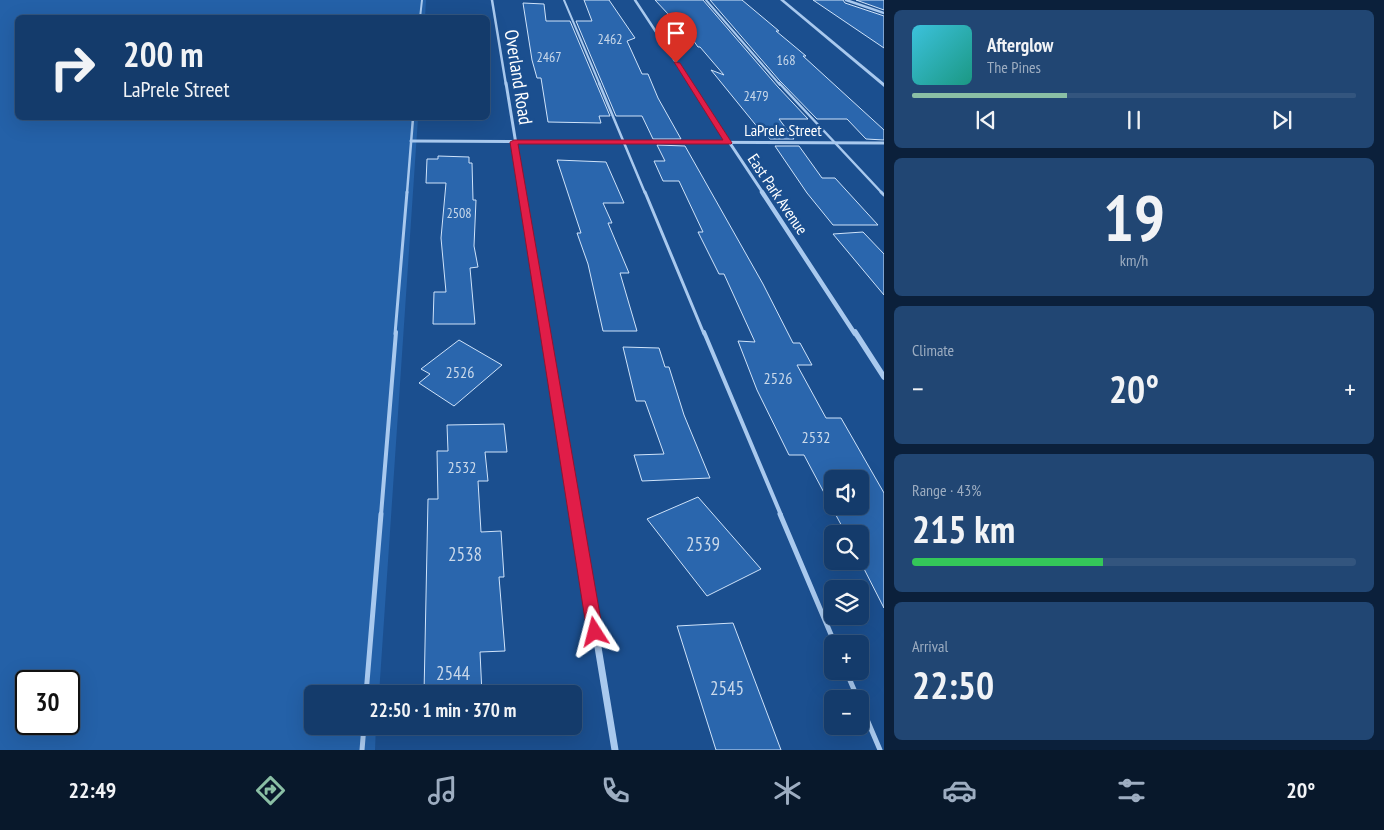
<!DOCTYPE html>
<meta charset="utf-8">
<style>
body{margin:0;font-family:"PT Sans Narrow",sans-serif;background:#214673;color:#f1f3f6;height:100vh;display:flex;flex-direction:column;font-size:19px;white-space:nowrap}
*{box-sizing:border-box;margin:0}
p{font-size:16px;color:#9dadc1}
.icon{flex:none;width:28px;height:28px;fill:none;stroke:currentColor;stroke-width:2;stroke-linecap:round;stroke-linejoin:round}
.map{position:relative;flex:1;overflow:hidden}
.drawer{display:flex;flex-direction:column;gap:10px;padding:10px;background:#0b203b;width:500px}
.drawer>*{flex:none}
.hud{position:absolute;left:15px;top:15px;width:475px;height:105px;border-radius:8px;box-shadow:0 5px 20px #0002,0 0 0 1px #33557e;background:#143b6b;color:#f1f3f6;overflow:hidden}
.tools{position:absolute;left:824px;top:470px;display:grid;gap:10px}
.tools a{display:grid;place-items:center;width:45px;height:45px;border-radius:8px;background:#143b6b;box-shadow:0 5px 20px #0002,0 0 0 1px #33557e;font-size:25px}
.speed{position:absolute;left:15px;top:670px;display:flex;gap:10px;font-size:25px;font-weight:700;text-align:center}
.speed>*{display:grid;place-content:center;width:65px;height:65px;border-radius:50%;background:#143b6b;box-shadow:0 5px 20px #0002,0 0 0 1px #33557e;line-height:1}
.speed .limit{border:2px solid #111;border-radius:8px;background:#fff;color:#111}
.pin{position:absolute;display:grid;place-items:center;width:42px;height:42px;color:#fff;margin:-51px -21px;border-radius:50% 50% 50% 0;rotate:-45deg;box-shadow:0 0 5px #0007}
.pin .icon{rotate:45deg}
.me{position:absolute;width:55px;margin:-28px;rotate:351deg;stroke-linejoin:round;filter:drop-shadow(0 0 4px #0008)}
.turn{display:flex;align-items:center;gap:18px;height:105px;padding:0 25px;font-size:22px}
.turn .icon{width:65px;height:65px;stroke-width:2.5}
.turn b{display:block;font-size:35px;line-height:42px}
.big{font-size:38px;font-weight:700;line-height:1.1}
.drawer .tile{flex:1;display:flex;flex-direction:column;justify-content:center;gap:8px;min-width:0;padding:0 18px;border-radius:8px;background:#214673}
.drawer .dial{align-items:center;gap:0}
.dial b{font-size:65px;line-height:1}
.song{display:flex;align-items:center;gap:15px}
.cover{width:60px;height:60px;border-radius:8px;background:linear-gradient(135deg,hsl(190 70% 55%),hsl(170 70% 35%))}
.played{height:5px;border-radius:2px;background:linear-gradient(90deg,#8abfa5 35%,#33557e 35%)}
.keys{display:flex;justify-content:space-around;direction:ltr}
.heat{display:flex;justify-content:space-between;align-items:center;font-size:28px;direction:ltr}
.charge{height:8px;border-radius:4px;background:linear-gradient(90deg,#34c759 43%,#33557e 0)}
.trip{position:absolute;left:304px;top:685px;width:278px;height:50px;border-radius:8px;background:#143b6b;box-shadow:0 5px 20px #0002,0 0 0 1px #33557e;font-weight:700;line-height:50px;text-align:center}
.dock{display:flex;height:80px;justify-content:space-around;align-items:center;background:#08182b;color:#9dadc1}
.dock .icon{width:35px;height:35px}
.dock .current{color:#8abfa5}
.dock b{font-size:22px;color:#f1f3f6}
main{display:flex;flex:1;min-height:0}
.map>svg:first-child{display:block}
.green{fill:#2461a8;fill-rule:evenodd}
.building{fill:#2a66ad;stroke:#cfe3fa;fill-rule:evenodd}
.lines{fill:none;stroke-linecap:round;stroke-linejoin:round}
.service-far4{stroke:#a9c9ee;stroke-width:2}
.service-far3{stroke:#a9c9ee;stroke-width:2.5}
.service-far2{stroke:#a9c9ee;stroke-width:3}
.service-far1{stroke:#a9c9ee;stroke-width:4}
.service{stroke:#a9c9ee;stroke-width:5}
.minor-far4{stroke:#a9c9ee;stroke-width:2.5}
.minor-far3{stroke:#a9c9ee;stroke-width:3}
.minor-far2{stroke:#a9c9ee;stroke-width:4.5}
.minor-far1{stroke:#a9c9ee;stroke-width:5.5}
.minor{stroke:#a9c9ee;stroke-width:7}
.tertiary{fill:#a9c9ee;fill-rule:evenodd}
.route{fill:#e11d48;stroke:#92132f}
.labels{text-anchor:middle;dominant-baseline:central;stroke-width:5;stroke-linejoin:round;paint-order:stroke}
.far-number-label{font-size:14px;fill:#cad9ea}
.far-street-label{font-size:16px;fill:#fff;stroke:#1b4f8f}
.number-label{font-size:16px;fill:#cad9ea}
.street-label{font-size:19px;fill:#fff;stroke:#1b4f8f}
.near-number-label{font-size:19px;fill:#cad9ea}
</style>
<main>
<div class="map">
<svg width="884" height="750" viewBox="0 0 884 750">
<rect width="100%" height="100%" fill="#1b4f8f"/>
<path class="green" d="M 0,0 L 426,0 L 425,18 L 18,18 L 18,118 L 418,118 L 379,694 L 312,694 L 312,726 L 376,726 L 375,750 L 0,750 ZM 26,681 L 69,681 L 69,724 L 26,724 Z"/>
<g class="building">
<polygon points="584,0 609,0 635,38 627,41 642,74 648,74 658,98 681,139 653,139 642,116 616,116 576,21 592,21"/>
<polygon points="655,0 703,0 778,87 808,119 779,119 794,139 770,139 763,129 759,129 711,70 724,75 700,47 698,47 686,30 683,30"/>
<polygon points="710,0 742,0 779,31 776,31 806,56 803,56 884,130 884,140 866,139 847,119 817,119 779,80"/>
<polygon points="813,0 843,0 845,3 884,16 884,48"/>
<polygon points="856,0 884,0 884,10"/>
<polygon points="523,3 544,4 546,21 570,21 610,116 599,116 601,123 548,122 541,78 537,78 532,60"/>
<path d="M 657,145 L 685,146 L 763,284 L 793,343 L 800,343 L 812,365 L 797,365 L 826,418 L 841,418 L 884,493 L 884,608 L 860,561 L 860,534 L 846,534 L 804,455 L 789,455 L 757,390 L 738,341 L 755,342 L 724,274 L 719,274 L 698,232 L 703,232 L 679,181 L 663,181 L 654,161 L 665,161 ZM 832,479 L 860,479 L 860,506 L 832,506 Z"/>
<polygon points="775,146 799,146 822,178 835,178 878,225 833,225 807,193"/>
<polygon points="438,156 469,157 469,163 472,163 473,200 476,200 474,246 478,267 470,268 475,324 433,324 434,292 446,292 441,238 446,183 426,183 427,159 438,159"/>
<polygon points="557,160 606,162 624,203 603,203 612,223 608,223 629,273 620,273 637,331 603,331 588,264 577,233 581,233"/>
<polygon points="863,232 884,254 884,295 833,234"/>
<polygon points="459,340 502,365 454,406 419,383 430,374 421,369"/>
<polygon points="623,347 659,348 665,367 669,367 684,415 710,478 642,481 634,455 664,454 645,401 636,401"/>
<polygon points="504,424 507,452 485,452 488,481 478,481 481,532 501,531 504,577 499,577 505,651 480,652 482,694 424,694 428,499 438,499 437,451 448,451 447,425"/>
<polygon points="698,497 761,569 707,596 647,519"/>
<polygon points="733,623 781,750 716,750 677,626"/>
<polygon points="424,726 483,726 484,730 424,731"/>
</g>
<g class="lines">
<g class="service-far4">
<polyline points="564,0 600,85"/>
<polyline points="706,0 780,85"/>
<polyline points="420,18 422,0"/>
</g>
<g class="service-far3">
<polyline points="599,83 645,193"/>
<polyline points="779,83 882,193"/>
<polyline points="407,193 413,118"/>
</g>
<g class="service-far2">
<polyline points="645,192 704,334"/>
<polyline points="881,192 884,195"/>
<polyline points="395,334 407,192"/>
</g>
<g class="service-far1">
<polyline points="704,332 781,515"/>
<polyline points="381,515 396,332"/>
</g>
<g class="service">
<polyline points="780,514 835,644"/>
<polyline points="846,671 858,699"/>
<polyline points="366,694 381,514"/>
<polyline points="860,703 880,750"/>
<polyline points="362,750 364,726"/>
</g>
<g class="minor-far4">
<polyline points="492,0 506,85"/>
<polyline points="635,0 691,85"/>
<polyline points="846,0 884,13"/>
</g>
<g class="minor-far3">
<polyline points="506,83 524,193"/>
<polyline points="690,83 763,193"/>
<polyline points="411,141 884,143"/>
</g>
<g class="minor-far2">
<polyline points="523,192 547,334"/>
<polyline points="762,192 855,334"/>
</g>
<g class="minor-far1">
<polyline points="547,332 577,515"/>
<polyline points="855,332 884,377"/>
</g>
<polyline class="minor" points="576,514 615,750"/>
<polygon class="tertiary" points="780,0 784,0 884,83 884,87"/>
</g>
<polygon class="route" points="674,62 680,63 732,143 731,144 518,144 603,632 601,638 595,640 590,638 587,632 510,142 514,140 723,140"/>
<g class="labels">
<g class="far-number-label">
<text x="610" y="39">2462</text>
<text x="549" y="57">2467</text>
<text x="786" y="60">168</text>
<text x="756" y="96">2479</text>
<text x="459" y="213">2508</text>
</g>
<g class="far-street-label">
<text x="783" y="130">LaPrele Street</text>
<text transform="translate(778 194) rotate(56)">East Park Avenue</text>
</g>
<g class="number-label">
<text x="460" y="372">2526</text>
<text x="778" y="378">2526</text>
<text x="816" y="437">2532</text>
<text x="462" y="467">2532</text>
</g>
<g class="street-label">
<text transform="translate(519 77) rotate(81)">Overland Road</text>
</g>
<g class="near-number-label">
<text x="703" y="544">2539</text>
<text x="465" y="554">2538</text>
<text x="453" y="673">2544</text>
<text x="727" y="688">2545</text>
</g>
</g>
</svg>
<div class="tools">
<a><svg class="icon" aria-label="sound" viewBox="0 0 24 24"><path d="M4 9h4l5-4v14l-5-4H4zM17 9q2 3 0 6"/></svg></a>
<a><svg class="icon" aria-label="search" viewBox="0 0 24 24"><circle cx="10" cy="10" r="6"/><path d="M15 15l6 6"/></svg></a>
<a><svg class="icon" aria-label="layers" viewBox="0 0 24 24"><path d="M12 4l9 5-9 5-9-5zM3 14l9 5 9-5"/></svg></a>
<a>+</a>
<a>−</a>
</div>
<div class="speed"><div class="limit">30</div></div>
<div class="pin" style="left:676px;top:63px;background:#d93025"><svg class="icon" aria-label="arrive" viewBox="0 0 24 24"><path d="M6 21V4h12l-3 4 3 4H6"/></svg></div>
<svg class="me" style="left:595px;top:632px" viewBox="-20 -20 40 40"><path d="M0-17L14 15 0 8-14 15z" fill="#e11d48" stroke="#fff" stroke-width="4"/></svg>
<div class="trip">22:50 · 1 min · 370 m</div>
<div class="hud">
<div class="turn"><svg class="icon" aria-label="right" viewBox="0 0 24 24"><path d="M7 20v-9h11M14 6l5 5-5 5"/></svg><div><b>200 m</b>LaPrele Street</div></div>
</div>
</div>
<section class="drawer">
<div class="tile">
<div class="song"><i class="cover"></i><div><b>Afterglow</b><p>The Pines</p></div></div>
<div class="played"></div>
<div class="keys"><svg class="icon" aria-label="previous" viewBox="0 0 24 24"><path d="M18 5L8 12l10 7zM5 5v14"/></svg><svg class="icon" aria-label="pause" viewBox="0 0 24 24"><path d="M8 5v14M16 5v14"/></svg><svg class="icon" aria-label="next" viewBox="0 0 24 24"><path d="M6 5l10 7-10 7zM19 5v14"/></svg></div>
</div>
<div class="tile dial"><b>19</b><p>km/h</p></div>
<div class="tile"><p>Climate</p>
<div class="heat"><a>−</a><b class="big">20°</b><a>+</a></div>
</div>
<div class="tile"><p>Range · 43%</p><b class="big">215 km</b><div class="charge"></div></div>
<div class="tile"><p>Arrival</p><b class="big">22:50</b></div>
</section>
</main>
<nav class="dock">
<b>22:49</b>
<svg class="icon current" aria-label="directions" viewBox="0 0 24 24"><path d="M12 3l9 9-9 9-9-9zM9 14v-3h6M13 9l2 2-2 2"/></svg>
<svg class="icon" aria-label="music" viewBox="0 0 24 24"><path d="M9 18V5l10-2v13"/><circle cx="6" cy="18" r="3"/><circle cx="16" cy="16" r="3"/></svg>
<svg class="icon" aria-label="phone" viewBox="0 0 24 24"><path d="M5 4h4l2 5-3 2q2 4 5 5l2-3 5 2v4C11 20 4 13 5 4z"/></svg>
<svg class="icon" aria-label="climate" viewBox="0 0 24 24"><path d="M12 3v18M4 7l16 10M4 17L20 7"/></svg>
<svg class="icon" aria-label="car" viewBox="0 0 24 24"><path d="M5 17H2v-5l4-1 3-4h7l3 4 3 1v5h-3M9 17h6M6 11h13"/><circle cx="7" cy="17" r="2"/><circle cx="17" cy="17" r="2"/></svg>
<svg class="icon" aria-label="filters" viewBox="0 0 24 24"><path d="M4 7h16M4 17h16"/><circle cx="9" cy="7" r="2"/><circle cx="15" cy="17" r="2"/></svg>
<b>20°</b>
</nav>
